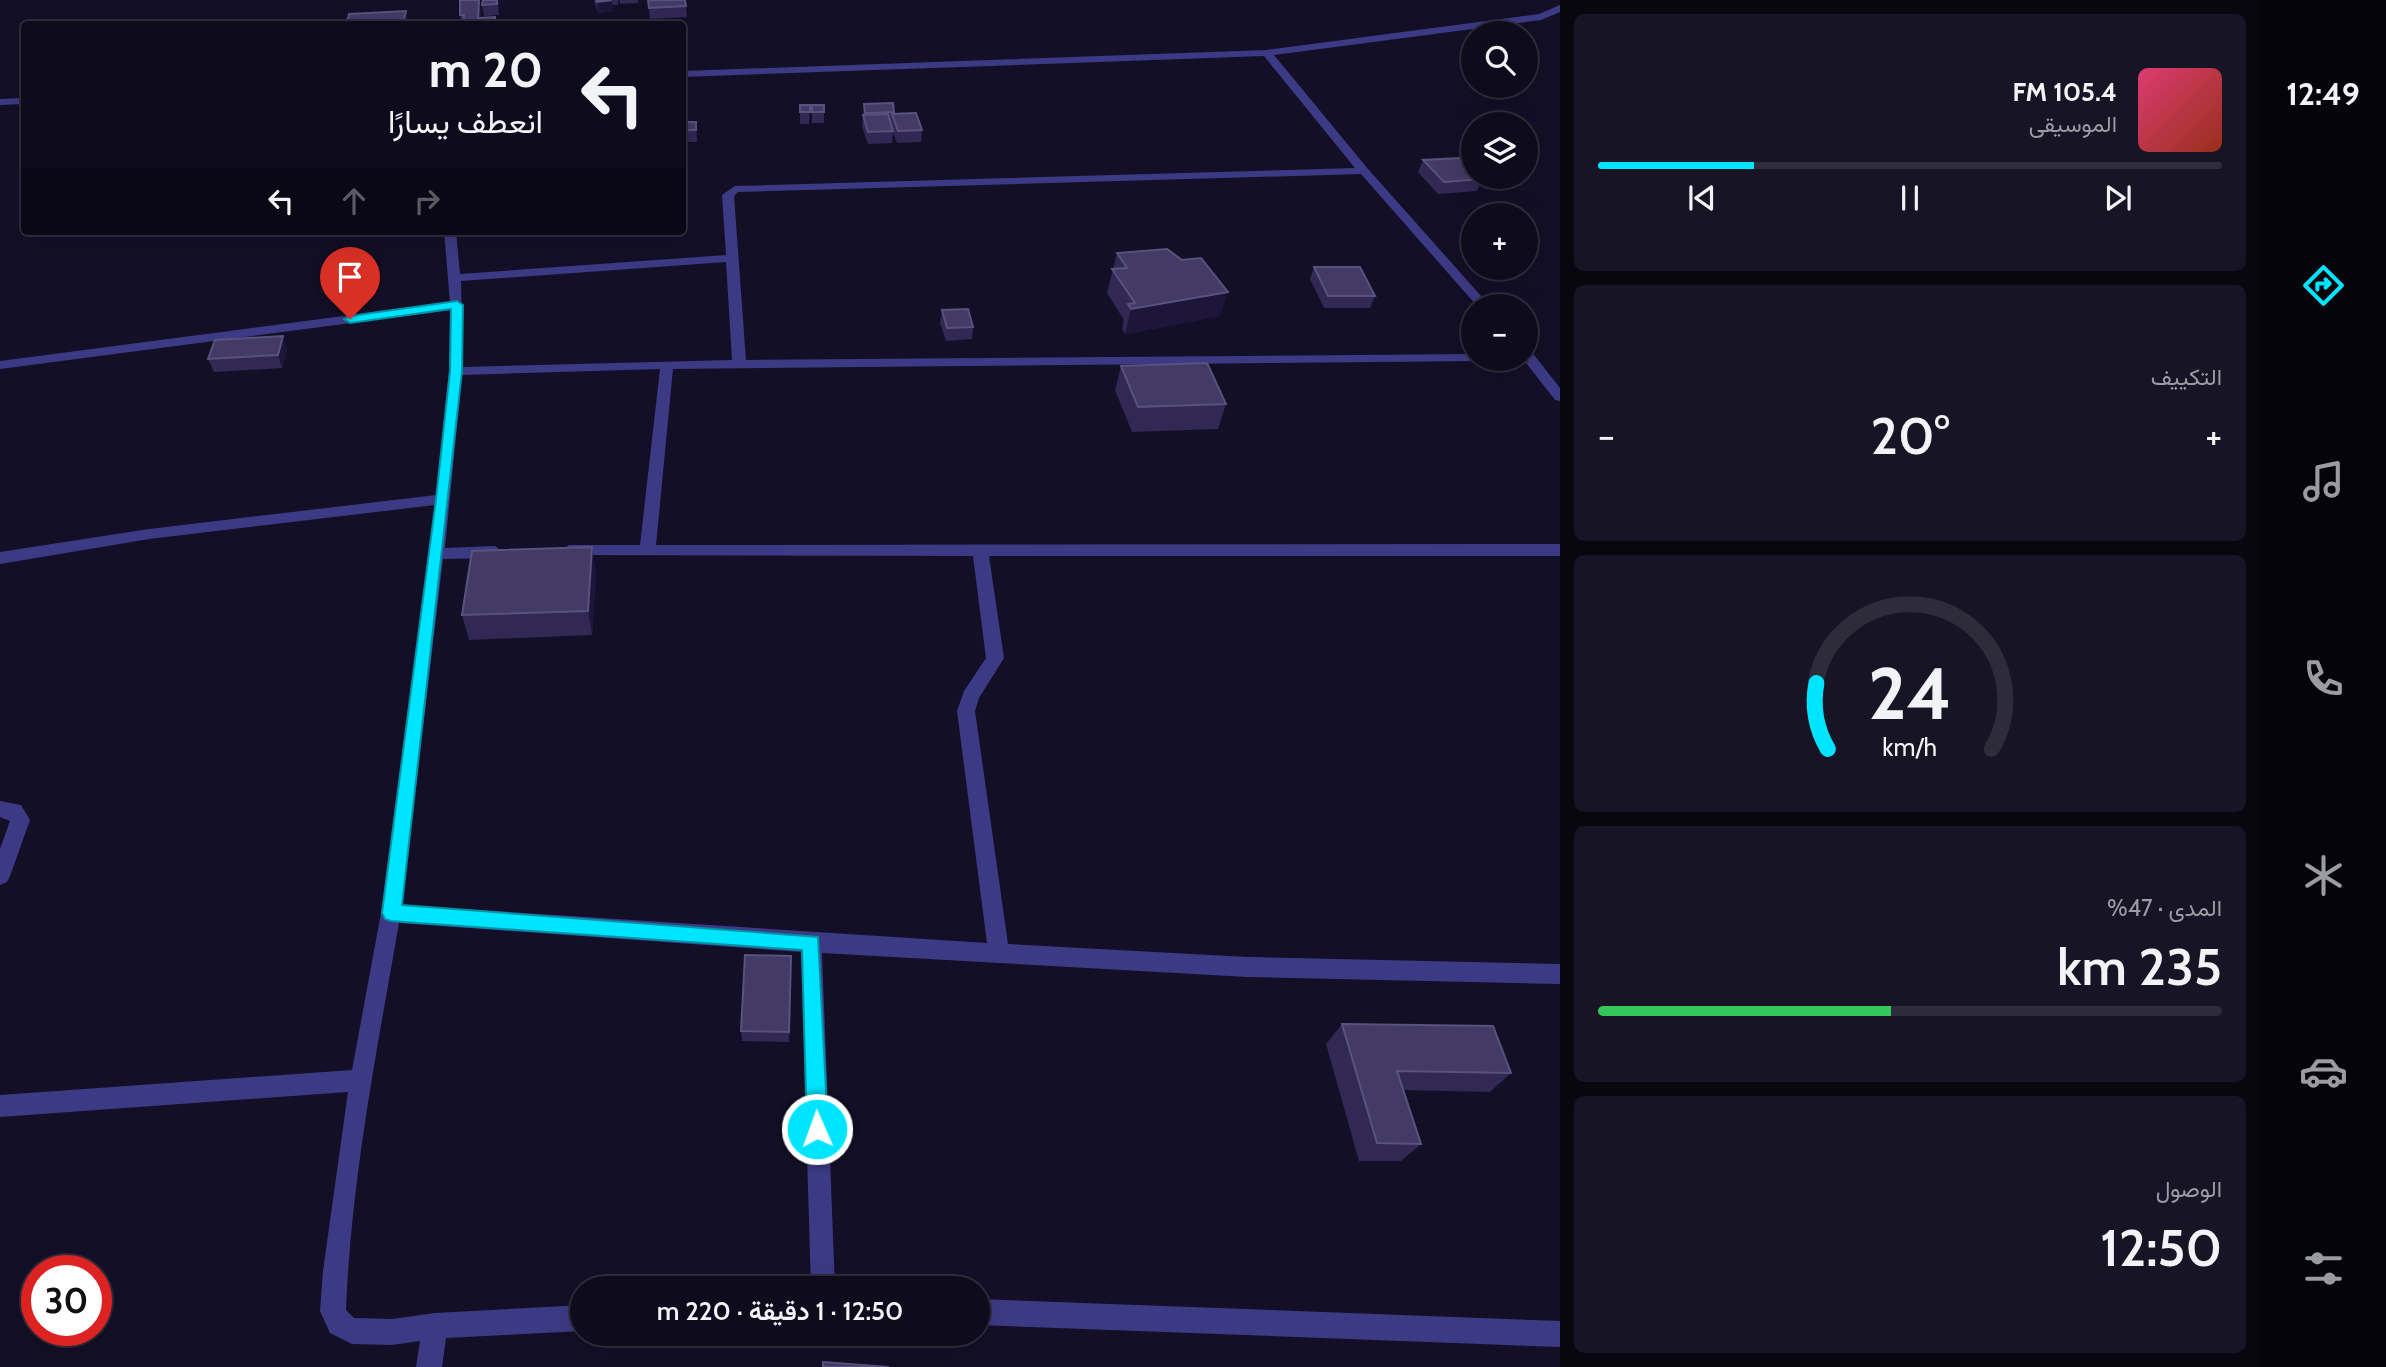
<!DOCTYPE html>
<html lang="ar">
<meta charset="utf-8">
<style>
body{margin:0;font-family:Cabin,Vazirmatn,sans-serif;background:#171425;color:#f1f3f6;direction:rtl;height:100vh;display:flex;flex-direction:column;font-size:26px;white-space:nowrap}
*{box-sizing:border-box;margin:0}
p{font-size:23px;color:#9b9ba3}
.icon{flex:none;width:38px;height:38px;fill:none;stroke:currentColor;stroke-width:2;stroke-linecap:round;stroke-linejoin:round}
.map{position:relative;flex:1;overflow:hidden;direction:ltr}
.side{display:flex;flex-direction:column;gap:14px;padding:14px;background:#08060f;width:700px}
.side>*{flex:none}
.hud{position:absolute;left:21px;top:21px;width:665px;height:214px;border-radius:7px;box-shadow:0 7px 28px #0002,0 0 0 2px #2e2b3b;direction:rtl;background:#0e0b1c;color:#f1f3f6;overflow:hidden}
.controls{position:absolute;left:1461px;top:21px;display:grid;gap:14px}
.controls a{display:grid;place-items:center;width:77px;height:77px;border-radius:50%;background:#0e0b1c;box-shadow:0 7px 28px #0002,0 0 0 2px #2e2b3b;font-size:35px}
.speed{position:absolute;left:21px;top:1255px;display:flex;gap:14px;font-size:35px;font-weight:700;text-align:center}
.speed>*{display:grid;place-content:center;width:91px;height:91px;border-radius:50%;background:#0e0b1c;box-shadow:0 7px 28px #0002,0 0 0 2px #2e2b3b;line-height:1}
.speed .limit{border:10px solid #d22;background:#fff;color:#111}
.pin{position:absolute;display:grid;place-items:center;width:60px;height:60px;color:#fff;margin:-72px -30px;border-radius:50% 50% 50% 0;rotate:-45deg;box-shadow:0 0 7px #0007}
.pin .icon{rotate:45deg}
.me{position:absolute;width:77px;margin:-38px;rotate:358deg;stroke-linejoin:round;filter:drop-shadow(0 0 5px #0008)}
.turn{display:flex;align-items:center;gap:24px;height:147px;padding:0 28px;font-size:32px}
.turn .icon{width:91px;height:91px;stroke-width:2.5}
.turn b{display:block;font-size:49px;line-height:60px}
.lanes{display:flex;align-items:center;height:66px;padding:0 28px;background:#0003;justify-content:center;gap:35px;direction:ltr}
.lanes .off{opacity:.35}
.big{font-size:52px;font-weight:600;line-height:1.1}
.side .widget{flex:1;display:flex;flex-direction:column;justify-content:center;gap:10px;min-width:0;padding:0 24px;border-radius:10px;background:#171425}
.side .dial{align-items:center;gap:0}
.dial svg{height:182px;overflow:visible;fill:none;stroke:#2e2b3b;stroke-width:7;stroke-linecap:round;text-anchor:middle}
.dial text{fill:#f1f3f6;stroke:none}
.song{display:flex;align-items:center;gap:21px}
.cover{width:84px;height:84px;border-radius:10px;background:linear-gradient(135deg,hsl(340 70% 55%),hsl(10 70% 35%))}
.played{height:7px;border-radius:4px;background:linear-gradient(90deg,#00e5ff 25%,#2e2b3b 25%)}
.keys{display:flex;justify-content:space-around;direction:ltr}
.heat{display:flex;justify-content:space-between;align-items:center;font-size:38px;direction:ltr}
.charge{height:10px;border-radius:5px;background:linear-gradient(90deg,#34c759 47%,#2e2b3b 0)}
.trip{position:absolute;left:570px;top:1276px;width:420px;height:70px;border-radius:35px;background:#0e0b1c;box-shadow:0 7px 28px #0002,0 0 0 2px #2e2b3b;font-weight:600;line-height:70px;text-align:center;direction:rtl}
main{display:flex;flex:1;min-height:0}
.tab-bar{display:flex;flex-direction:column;width:126px;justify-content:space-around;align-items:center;background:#06040b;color:#9b9ba3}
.tab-bar .icon{width:49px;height:49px}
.tab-bar .selected{color:#00e5ff}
.tab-bar b{font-size:32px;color:#f1f3f6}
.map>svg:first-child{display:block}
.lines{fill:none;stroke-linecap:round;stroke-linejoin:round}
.minor{fill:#3d3a85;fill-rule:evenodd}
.wall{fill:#312854}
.shaded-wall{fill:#1d163a}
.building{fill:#433a66;stroke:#5a527e;stroke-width:2}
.route{fill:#00e5ff;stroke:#0095a6;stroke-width:2}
</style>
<main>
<nav class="tab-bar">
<b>12:49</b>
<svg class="icon selected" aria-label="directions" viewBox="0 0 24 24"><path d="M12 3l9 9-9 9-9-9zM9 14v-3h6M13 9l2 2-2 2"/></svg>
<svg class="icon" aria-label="music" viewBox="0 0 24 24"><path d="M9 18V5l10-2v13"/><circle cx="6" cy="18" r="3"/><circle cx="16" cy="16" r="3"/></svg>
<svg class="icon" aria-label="phone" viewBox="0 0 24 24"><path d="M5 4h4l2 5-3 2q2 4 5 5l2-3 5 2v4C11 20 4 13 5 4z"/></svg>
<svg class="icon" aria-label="climate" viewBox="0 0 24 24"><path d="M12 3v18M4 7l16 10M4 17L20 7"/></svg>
<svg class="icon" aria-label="car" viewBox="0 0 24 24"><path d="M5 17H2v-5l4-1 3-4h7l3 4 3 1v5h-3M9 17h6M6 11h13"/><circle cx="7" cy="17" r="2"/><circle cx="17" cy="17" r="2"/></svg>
<svg class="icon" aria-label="filters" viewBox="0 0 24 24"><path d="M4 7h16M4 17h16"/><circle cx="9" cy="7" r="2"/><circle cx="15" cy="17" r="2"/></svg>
</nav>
<section class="side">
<div class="widget">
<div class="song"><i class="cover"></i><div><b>105.4 FM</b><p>الموسيقى</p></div></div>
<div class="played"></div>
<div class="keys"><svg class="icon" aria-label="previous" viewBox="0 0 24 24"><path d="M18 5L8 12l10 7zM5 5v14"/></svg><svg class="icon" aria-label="pause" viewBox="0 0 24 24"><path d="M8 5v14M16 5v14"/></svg><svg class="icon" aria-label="next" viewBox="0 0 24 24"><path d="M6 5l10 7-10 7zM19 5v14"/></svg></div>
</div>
<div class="widget"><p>التكييف</p>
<div class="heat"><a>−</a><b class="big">20°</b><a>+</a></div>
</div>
<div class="widget dial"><svg viewBox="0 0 100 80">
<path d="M14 69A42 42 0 1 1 86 69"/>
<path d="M14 69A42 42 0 0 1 9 40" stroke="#00e5ff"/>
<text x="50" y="56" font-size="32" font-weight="700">24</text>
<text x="50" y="72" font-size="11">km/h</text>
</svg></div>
<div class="widget"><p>المدى · 47%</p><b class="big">235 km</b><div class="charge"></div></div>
<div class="widget"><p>الوصول</p><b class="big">12:50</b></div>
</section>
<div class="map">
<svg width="1560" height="1367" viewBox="0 0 1560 1367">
<rect width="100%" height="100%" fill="#130f26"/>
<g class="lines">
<g class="minor">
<path d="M 1560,5 L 1560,12 L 1541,20 L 1274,55 L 1368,169 L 1490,306 L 1477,306 L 1361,174 L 738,192 L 734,196 L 746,360 L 1474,354 L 1474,359 L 1480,359 L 1479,361 L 673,369 L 656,545 L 1560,544 L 1560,556 L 989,556 L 1004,658 L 979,698 L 975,711 L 1008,944 L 1247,957 L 1560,964 L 1560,984 L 1247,977 L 822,953 L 835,1288 L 811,1288 L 801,952 L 399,923 C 377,1050 351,1180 346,1310 L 354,1318 L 392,1319 L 435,1313 L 583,1305 L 583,1331 L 446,1338 L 442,1367 L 416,1367 L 420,1341 L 392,1345 L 352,1344 L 330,1333 L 320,1311 L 323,1271 L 348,1092 L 0,1117 L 0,1095 L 352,1070 L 381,913 L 435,505 L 149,539 L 0,564 L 0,552 L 149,529 L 436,495 L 449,371 L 450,310 L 0,369 L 0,361 L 450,302 L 444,231 L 456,231 L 460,274 L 726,255 L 722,195 L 735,186 L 1355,168 L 1264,56 L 682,77 L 682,71 L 1267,50 L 1539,14 ZM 726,262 L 732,360 L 463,367 L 461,281 ZM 660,369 L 640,545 L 569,545 L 561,551 L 563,555 L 973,556 L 986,658 L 964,691 L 957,711 L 987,943 L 402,905 L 443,559 L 495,558 L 503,552 L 495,546 L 445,548 L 462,375 Z"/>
<polygon points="24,98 24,104 0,105 0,99"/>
<polygon points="1526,350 1531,351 1560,388 1560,401 1555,400 1523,359 1526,359"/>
<polygon points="0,801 21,805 30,820 10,876 7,882 0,885 0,849 10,821 0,817"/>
<polygon points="978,1299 1560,1321 1560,1347 978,1325"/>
</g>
</g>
<g class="wall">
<polygon points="483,0 498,0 499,9 499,15 484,16 482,5"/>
<polygon points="594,0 618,0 618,5 612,5 613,11 598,13"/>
<polygon points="619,0 638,0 638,3 620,4"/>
<polygon points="648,0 686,6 687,17 650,19"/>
<polygon points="481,9 480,18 495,17 496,24 461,24 460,15"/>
<polygon points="864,104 894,112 894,114 922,130 921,142 897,143 893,132 892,143 868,144 862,127"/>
<polygon points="800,105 810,105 809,124 800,124"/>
<rect x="812" y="105" width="12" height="18"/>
<polygon points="682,122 696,122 697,142 682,142"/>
<polygon points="1423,160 1482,179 1477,191 1438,194 1418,172"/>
<polygon points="1117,253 1220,316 1125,334 1122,329 1124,320 1107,293"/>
<polygon points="1314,267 1375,296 1370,308 1324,308 1310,279"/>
<polygon points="942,310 973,327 972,339 946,341 940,323"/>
<polygon points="287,349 282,368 214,372 208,359"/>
<polygon points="1121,366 1226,404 1218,429 1132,432 1115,390"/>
<polygon points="596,572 592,635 469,640 462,615"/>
<polygon points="791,956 789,1042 742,1041 741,1031"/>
<polygon points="1342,1024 1511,1073 1490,1092 1403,1090 1421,1144 1401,1161 1359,1161 1326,1044"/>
</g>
<g class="shaded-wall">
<polygon points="479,0 481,9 480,24 478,24"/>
<polygon points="497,0 499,9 499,15 497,4"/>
<polygon points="612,0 613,11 598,13 597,2"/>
<polygon points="406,11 409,24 403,24"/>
<polygon points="1228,292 1220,316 1125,334 1131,309"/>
<polygon points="283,336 287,349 282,368 278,355"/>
<polygon points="592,547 596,572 592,635 588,611"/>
</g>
<g class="building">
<polygon points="460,0 479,0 478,21 463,22 464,15 460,15"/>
<polygon points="483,0 497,0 497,4 482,5"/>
<polygon points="596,0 612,0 597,2"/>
<polygon points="648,0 685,0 686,6 649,8"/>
<polygon points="406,11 403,24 346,24 349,14"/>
<polygon points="495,17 495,24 480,24 480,18"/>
<polygon points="893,103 894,112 865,113 864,104"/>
<rect x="800" y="105" width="10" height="7"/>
<rect x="812" y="105" width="12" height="7"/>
<polygon points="916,113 922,130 898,131 892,114"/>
<polygon points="888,114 893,131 868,132 863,115"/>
<rect x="682" y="122" width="14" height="8"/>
<polygon points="1461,158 1474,170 1474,177 1480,177 1482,179 1444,182 1423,160"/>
<polygon points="1167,249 1182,260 1201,258 1228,292 1131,309 1128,304 1135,303 1112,269 1127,268 1117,253"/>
<polygon points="1314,267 1360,267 1375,296 1328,296"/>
<polygon points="968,309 973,327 947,328 942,310"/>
<polygon points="283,336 278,355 208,359 215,340"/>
<polygon points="1207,363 1226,404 1138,407 1121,366"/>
<polygon points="592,547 588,611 462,615 472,551"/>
<polygon points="745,955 791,956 789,1032 741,1031"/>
<polygon points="1342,1024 1493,1026 1511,1073 1397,1071 1421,1144 1377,1143"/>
<polygon points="823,1362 889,1367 823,1367"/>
</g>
<polygon class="route" points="457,301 463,305 462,371 402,905 818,937 828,1129 825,1136 817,1139 810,1136 807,1129 802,950 391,921 385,919 382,913 436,499 450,371 451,309 350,323 344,319 350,316"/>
</svg>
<div class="controls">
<a><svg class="icon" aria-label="search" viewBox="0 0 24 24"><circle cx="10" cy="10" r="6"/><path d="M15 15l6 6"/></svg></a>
<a><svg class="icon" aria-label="layers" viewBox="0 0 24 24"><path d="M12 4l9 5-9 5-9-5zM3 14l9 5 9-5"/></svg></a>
<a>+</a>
<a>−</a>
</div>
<div class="speed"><div class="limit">30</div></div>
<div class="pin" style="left:350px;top:319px;background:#d93025"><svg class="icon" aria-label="arrive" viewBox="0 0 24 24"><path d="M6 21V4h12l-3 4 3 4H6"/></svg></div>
<svg class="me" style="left:817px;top:1129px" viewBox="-20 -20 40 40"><circle r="17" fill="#00e5ff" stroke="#fff" stroke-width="3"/><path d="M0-11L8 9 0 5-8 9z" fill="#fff"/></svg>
<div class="trip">12:50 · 1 دقيقة · 220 m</div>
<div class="hud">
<div class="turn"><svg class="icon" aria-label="left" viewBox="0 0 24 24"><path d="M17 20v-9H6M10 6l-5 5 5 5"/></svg><div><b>20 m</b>انعطف يسارًا</div></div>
<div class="lanes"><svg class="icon" aria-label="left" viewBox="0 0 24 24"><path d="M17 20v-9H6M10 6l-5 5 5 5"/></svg><svg class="icon off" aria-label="ahead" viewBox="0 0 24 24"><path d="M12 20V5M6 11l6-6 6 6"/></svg><svg class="icon off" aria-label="right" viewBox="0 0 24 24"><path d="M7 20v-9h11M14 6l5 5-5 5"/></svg></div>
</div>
</div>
</main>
